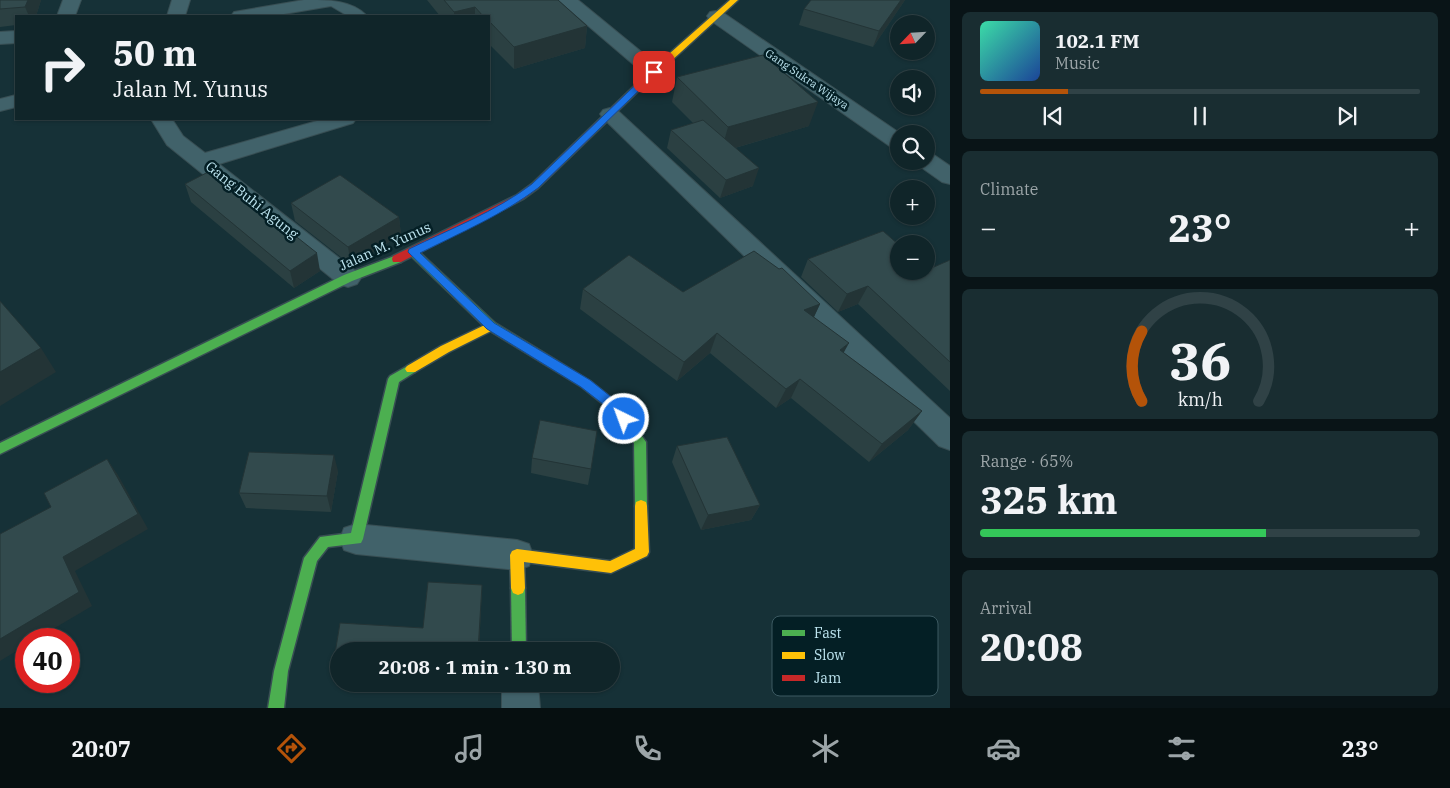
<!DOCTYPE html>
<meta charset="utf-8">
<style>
body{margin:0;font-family:"IBM Plex Serif",serif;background:#192d31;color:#f1f3f6;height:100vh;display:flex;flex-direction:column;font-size:19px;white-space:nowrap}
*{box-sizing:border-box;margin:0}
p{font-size:16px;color:#9ca5a8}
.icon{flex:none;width:28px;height:28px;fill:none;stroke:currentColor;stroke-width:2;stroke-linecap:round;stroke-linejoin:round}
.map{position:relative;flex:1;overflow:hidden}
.side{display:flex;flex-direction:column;gap:12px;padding:12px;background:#091417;width:500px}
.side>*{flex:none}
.top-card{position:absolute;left:15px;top:15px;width:475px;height:105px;border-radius:0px;box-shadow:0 1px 4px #0004,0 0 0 1px #304246;background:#102529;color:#f1f3f6;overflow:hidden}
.needle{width:32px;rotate:245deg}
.fabs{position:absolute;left:890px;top:15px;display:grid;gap:10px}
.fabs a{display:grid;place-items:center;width:45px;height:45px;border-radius:50%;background:#102529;box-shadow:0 1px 4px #0004,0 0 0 1px #304246;font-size:25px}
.speed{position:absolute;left:15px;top:628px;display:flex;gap:10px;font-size:25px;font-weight:700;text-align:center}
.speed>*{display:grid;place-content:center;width:65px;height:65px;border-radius:50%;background:#102529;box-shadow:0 1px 4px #0004,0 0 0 1px #304246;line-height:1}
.speed .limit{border:8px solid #d22;background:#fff;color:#111}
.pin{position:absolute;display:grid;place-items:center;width:42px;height:42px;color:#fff;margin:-21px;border-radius:10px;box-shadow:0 2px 8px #0006}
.me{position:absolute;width:55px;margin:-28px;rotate:318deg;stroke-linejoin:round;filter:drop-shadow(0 0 4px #0008)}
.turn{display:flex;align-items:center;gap:18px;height:105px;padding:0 15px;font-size:22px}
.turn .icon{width:65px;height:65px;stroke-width:2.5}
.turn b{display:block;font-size:35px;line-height:42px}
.big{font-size:38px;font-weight:800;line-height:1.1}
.side .tile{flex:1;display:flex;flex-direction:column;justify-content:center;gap:8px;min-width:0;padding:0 18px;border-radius:8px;background:#192d31}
.side .dial{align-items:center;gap:0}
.dial svg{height:130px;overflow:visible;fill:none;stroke:#304246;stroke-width:7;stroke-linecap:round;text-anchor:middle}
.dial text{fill:#f1f3f6;stroke:none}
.song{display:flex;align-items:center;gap:15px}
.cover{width:60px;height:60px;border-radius:8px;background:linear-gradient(135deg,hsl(160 70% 55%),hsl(220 70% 35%))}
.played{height:5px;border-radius:2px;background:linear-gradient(90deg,#b45309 20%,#304246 20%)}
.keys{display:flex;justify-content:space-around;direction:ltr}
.heat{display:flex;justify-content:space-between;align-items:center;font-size:28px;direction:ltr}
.charge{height:8px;border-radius:4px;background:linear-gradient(90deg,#34c759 65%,#304246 0)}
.trip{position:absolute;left:330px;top:642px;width:290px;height:50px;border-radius:25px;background:#102529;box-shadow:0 1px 4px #0004,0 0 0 1px #304246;font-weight:800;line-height:50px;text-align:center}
.tabs{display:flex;height:80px;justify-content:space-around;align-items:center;background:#060f10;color:#9ca5a8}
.tabs .icon{width:35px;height:35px}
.tabs .on{color:#b45309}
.tabs b{font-size:22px;color:#f1f3f6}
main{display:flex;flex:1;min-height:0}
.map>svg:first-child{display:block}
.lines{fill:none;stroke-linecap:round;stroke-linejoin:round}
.street-casing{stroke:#384e53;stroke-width:2}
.fast-casing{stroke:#384e53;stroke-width:3}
.slow-casing{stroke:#384e53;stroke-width:3}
.jam-casing{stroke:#384e53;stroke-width:3}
.street{fill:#41626a;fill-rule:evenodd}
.fast{fill:#4caf50;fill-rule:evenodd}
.slow{fill:#ffc107;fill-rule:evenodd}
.jam{fill:#c62828;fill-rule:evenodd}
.wall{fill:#2b4042}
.shaded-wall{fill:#233436}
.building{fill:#324a4d;stroke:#233436}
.route{fill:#1a73e8;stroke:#114b97}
.labels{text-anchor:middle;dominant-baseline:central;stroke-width:5;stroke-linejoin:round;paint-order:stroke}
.far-street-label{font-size:11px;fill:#bee5f0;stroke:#041f25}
.street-label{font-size:14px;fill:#bee5f0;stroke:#041f25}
.key{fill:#041f25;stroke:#3c5a62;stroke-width:1}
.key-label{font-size:14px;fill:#bee5f0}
</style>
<main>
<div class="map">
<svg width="950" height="708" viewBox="0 0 950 708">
<rect width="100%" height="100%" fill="#163137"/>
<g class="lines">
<g class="street-casing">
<g id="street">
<polygon points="63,0 81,0 75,16 57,16"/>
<polygon points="172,0 190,0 185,16 167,16"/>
<path d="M 304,0 C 328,0 352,0 367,16 L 348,16 L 331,6 L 272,16 L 231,16 L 234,12 L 240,11 Z"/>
<polygon points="558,0 578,0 661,68 664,72 661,76 654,78 647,76"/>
<polygon points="716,11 722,12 901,134 899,134 899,149 891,147 710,20 707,16 710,12"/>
<polygon points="16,31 16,43 0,44 0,32"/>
<polygon points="16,95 16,107 0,111 0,99"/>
<polygon points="610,108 617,110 950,418 950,450 939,446 603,118 600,114 603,110"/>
<polygon points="151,119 172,119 183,136 205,153 324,119 356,119 353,123 219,164 357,272 361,278 357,284 348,287 339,284 167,145"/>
<polygon points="926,153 934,155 950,166 950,184 942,182 918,165 916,161 926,161"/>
<polygon points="356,524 517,540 529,544 533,555 529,566 517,570 356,554 344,550 340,539 344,528"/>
<polygon points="502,684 538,684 540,708 502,708"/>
</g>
</g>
<g class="fast-casing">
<g id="fast">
<polygon points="413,248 417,250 495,323 590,381 620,405 646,442 647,506 646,510 641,512 636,510 635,506 634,443 612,411 582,387 487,329 409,254 408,252 409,250"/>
<polygon points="397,255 402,259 401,262 352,281 0,454 0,443 344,275"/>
<polygon points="411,364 415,366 417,369 415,372 399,382 363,539 361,543 328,547 317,561 288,671 284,708 268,708 274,671 304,558 320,537 351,533 388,379 390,376"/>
<polygon points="518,581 523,583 525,588 526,651 512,651 511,588 513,583"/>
</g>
</g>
<g class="slow-casing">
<g id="slow">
<polygon points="730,0 738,0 658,73 652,73 652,69"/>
<polygon points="491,322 496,326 495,329 449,352 415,372 407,372 405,369 407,366 441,346"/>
<polygon points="641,500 646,502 647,506 649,552 647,556 611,573 524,562 525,588 523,593 518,595 513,593 511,588 510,555 512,551 517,549 610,561 635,549 635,506 636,502"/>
</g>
</g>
<g class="jam-casing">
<polygon id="jam" points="652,69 659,71 538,188 523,199 401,262 393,262 392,259 393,256 517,195 532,184"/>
</g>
<use href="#street" class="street"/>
<use href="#fast" class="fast"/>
<use href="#slow" class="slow"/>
<use href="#jam" class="jam"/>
</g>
<g class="wall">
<polygon points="0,0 41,0 36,16 16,16 16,25 0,27"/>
<polygon points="427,0 558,0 587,26 585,48 514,69 489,44 489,16 440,16"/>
<polygon points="905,0 873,47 799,25 804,9"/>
<polygon points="677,77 809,126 735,148 753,186 720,198 667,148 671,130 693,123 672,102"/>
<polygon points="185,184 320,271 294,288 191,202"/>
<polygon points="291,203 399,217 401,235 351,265 295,221"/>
<polygon points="808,259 927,270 950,260 950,391 858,304 838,312 801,277"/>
<polygon points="583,289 683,292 820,304 814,317 844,353 922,411 908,430 869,462 791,398 776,408 710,353 677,381 580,309"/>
<polygon points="677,446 760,505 751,520 701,530 672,462"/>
<polygon points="532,458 591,469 588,485 531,473"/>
<polygon points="338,471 331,512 246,508 239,493"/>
<polygon points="428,582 482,585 479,651 339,651 339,672 334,660 340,623 423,628"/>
</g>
<g class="shaded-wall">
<polygon points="28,0 41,0 36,16 29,16 25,7"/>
<polygon points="901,0 905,0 873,47 879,31"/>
<polygon points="475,7 475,16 454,16 454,12"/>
<polygon points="587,26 585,48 514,69 514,47"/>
<polygon points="818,102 809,126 721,152 728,127"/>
<polygon points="759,168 753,186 720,198 726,180"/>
<polygon points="399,217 401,235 351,265 348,247"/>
<polygon points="317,253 320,271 294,288 290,271"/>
<polygon points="868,286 858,304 838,312 847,294"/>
<polygon points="820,304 811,323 804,310"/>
<polygon points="717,333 710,353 677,381 684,362"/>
<polygon points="849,343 838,363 840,350"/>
<polygon points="41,348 56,372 0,406 0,372"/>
<polygon points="800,379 791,398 776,408 786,389"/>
<polygon points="922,411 908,430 869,462 882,444"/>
<polygon points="334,455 338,471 331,512 327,496"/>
<polygon points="107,459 118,475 148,529 75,571 92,606 36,639 26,639 26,645 0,661 0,639 63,557"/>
<polygon points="760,505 751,520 701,530 708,515"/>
<polygon points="482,585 479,651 478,651"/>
</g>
<g class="building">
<polygon points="0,0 28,0 25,7 0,9"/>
<polygon points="444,0 558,0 587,26 514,47 489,21 489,16 483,16 475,7 454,12"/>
<polygon points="811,0 901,0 879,31 804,9"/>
<polygon points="763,55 818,102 728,127 677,77"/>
<polygon points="703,120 759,168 726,180 671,130"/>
<polygon points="212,170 317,253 290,271 185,184"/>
<polygon points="340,175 399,217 348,247 291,203"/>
<polygon points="883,231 899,245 899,271 926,271 926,269 927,270 950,260 950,362 868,286 847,294 808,259"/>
<polygon points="754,251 779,269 782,268 820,304 804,310 849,343 840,350 922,411 882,444 800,379 786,389 717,333 684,362 583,289 629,255 683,292"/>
<polygon points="0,301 41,348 0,372"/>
<polygon points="540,420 597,431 591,469 532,458"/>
<polygon points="727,437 760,505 708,515 677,446"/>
<polygon points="249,452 334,455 327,496 239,493"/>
<polygon points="107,459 138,514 63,557 79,592 0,639 0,534 51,507 44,493"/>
<polygon points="428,582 482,585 478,651 339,651 339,661 334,660 340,623 423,628"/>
</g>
<path class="route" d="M 651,70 L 658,72 L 538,188 C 502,215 460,233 420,253 L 494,323 L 590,380 L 620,404 L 630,419 L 628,423 L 620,423 L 612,411 L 581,387 L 487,329 L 408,252 L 409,249 C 450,229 495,212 532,184 Z"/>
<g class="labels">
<g class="far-street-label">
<text transform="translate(807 79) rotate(34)">Gang Sukra Wijaya</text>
</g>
<g class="street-label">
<text transform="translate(252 200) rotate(39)">Gang Buhi Agung</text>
<text transform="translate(385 246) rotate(-24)">Jalan M. Yunus</text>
</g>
</g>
<rect x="772" y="616" width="166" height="80" rx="8" class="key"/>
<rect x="782" y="630" width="23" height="6" fill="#4caf50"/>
<rect x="782" y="652" width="23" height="7" fill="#ffc107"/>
<rect x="782" y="675" width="23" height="6" fill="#c62828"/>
<g class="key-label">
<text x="814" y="638">Fast</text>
<text x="814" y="660">Slow</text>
<text x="814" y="683">Jam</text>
</g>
</svg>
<div class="fabs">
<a><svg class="needle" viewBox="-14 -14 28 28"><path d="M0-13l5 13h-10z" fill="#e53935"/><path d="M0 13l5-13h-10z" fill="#9ca5a8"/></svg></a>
<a><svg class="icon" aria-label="sound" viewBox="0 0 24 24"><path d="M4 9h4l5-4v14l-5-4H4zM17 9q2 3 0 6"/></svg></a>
<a><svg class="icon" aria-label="search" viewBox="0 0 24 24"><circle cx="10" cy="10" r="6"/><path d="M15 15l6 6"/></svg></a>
<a>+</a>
<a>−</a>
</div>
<div class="speed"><div class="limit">40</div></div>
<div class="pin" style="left:654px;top:72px;background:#d93025"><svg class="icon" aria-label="arrive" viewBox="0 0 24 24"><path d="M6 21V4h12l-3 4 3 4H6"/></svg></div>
<svg class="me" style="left:624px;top:419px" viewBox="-20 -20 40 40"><circle r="17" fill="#1a73e8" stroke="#fff" stroke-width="3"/><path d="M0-11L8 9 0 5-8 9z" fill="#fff"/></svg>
<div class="trip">20:08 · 1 min · 130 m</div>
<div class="top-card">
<div class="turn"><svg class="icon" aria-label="right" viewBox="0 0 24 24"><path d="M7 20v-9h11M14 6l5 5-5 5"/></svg><div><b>50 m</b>Jalan M. Yunus</div></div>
</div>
</div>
<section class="side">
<div class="tile">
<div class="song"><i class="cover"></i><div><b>102.1 FM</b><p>Music</p></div></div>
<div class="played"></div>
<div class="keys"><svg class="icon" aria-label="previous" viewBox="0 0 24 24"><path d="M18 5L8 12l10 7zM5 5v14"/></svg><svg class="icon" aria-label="pause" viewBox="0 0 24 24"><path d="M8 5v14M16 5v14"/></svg><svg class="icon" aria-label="next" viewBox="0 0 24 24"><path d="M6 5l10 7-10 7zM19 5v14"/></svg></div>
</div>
<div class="tile"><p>Climate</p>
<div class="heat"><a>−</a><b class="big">23°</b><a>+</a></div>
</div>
<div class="tile dial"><svg viewBox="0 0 100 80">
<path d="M14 69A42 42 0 1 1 86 69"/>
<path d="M14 69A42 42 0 0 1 14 26" stroke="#b45309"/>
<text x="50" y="56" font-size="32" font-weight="700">36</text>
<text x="50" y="72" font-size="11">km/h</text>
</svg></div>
<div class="tile"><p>Range · 65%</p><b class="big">325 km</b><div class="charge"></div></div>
<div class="tile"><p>Arrival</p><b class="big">20:08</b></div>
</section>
</main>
<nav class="tabs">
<b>20:07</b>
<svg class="icon on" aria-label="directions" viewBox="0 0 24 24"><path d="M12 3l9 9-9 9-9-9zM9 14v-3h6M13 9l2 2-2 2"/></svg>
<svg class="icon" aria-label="music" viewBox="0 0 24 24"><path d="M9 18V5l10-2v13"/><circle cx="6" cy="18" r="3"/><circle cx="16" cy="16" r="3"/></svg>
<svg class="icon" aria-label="phone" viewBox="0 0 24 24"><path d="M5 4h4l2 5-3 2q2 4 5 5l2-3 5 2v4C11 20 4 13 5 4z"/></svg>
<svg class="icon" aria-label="climate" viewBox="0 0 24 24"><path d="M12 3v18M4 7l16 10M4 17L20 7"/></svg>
<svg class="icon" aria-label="car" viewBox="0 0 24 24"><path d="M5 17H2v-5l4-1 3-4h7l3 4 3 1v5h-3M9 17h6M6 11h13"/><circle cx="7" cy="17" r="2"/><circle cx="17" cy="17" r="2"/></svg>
<svg class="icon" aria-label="filters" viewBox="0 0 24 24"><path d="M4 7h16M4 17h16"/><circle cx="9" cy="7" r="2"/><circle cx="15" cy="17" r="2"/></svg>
<b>23°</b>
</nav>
